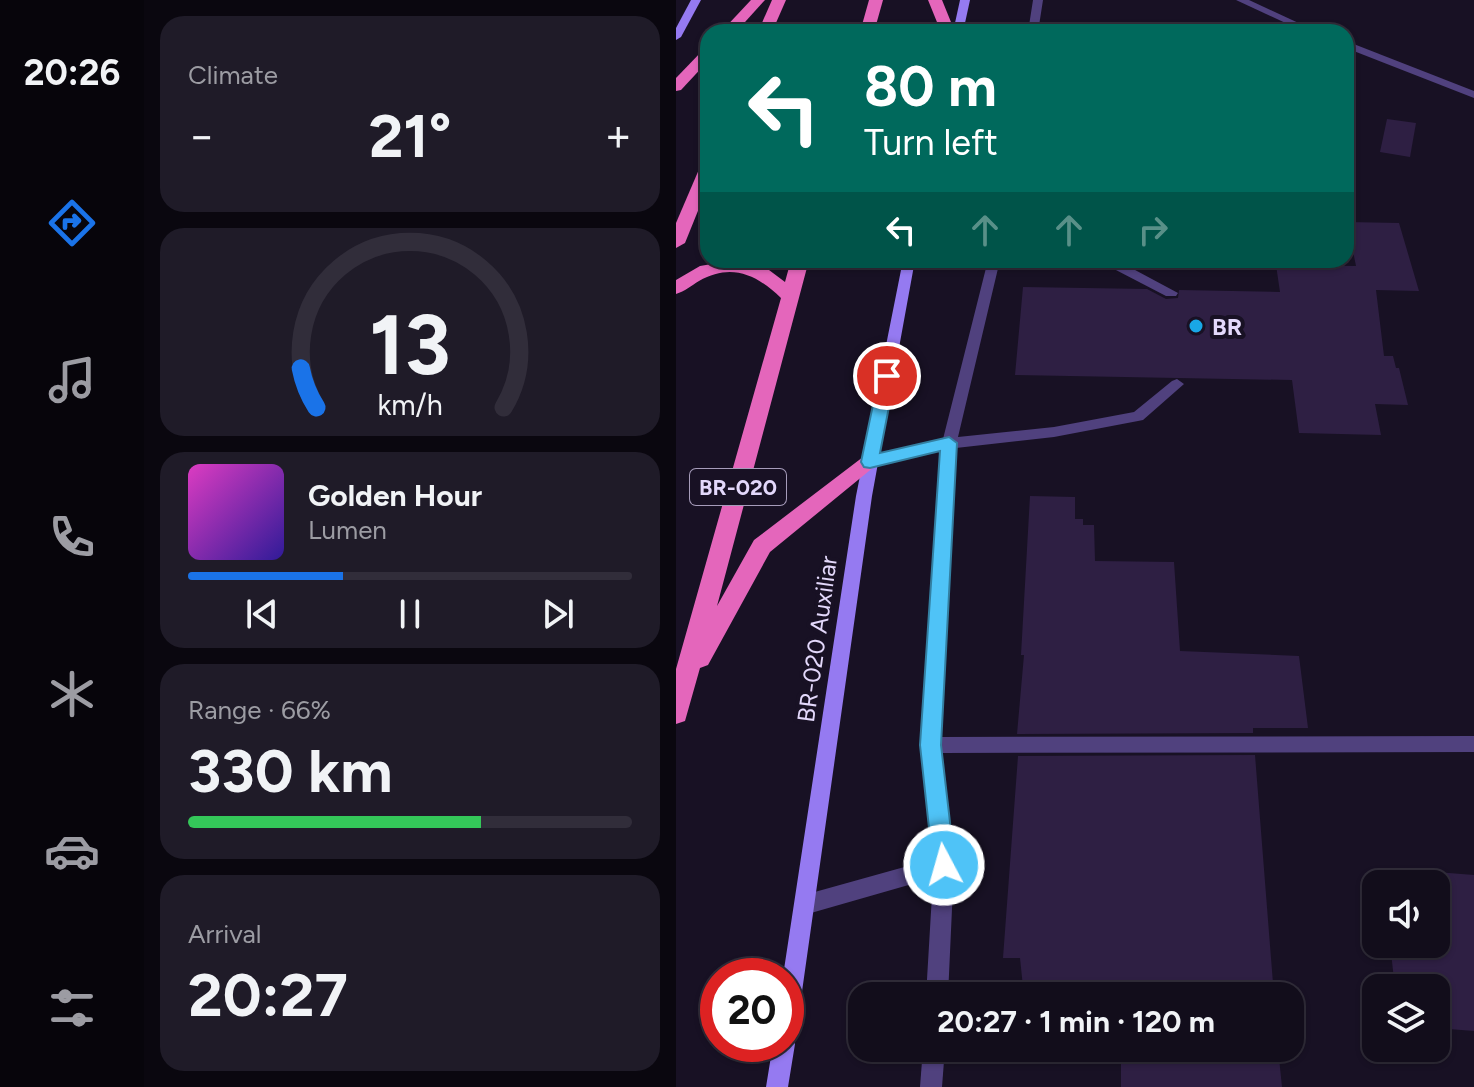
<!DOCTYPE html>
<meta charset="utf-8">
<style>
body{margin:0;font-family:Figtree,sans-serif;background:#1f1b28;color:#f1f3f6;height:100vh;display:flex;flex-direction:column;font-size:30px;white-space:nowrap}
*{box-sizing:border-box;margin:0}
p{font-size:26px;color:#9c9ca3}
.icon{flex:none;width:44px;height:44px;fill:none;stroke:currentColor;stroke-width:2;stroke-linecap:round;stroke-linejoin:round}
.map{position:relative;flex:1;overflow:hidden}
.details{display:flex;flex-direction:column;gap:16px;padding:16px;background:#0a070f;width:532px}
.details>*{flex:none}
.guide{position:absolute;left:24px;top:24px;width:654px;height:244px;border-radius:24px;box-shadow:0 2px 6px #0004,0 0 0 2px #312d3a;background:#00695c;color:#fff;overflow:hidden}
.controls{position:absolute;left:686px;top:870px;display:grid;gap:16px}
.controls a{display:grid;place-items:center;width:88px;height:88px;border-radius:16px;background:#120d1b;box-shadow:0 2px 6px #0004,0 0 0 2px #312d3a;font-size:40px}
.speed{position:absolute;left:24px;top:958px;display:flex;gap:16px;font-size:40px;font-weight:700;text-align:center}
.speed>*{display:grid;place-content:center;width:104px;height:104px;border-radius:50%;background:#120d1b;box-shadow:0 2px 6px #0004,0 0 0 2px #312d3a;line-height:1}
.speed .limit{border:12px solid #d22;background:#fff;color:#111}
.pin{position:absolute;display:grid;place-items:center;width:68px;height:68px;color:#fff;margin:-34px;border:4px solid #fff;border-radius:50%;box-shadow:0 2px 8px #0007}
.me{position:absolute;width:88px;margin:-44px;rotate:354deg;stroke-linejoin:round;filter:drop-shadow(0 0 6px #0008)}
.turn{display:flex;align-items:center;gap:28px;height:168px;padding:0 32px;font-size:36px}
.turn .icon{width:104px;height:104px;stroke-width:2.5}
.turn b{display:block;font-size:56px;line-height:68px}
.lanes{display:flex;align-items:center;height:76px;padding:0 32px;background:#0003;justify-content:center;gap:40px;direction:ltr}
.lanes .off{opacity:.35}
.big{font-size:60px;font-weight:700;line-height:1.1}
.details .tile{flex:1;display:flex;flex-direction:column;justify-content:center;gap:12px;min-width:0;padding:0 28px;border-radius:24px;background:#1f1b28}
.details .dial{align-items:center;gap:0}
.dial svg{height:208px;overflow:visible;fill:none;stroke:#312d3a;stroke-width:7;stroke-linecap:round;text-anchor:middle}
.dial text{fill:#f1f3f6;stroke:none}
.song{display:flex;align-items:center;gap:24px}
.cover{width:96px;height:96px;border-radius:12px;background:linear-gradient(135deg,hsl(310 70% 55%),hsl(250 70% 35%))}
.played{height:8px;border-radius:4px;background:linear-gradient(90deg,#1a73e8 35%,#312d3a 35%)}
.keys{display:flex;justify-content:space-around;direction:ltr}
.heat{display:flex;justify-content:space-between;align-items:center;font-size:44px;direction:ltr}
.charge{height:12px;border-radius:6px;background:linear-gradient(90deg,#34c759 66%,#312d3a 0)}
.trip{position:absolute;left:172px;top:982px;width:456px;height:80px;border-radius:24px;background:#120d1b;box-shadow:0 2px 6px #0004,0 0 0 2px #312d3a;font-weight:700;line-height:80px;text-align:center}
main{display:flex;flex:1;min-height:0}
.menu{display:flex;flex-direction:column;width:144px;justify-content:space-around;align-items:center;background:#07050b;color:#9c9ca3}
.menu .icon{width:56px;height:56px}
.menu .active{color:#1a73e8}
.menu b{font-size:36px;color:#f1f3f6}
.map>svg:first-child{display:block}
.building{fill:#2e1f43}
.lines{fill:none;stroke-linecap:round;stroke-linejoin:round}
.service{fill:#50417e;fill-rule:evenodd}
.minor{fill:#50417e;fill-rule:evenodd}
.secondary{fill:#957af1;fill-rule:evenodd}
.trunk{fill:#e466bb;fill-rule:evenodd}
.route{fill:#4fc3f7;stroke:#337fa1;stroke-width:2}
.poi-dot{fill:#19a7e6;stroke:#181124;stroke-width:3}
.labels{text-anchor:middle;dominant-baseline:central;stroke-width:8;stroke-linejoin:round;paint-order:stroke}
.shield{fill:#181124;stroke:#a69cba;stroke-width:2}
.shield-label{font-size:22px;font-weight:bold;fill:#e3d8fb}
.poi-label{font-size:24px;font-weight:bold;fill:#e3d8fb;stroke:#181124;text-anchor:start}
.street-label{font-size:24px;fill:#e3d8fb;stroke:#181124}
</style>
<main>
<nav class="menu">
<b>20:26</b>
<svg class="icon active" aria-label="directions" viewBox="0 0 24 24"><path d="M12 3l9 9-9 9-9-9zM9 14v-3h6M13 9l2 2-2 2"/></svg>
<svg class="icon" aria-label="music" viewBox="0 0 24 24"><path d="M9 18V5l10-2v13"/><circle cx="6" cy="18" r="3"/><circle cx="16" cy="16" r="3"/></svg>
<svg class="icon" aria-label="phone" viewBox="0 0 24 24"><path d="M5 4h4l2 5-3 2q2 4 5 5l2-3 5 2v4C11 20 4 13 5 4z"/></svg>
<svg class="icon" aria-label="climate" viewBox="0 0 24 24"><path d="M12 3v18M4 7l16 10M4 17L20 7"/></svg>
<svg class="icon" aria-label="car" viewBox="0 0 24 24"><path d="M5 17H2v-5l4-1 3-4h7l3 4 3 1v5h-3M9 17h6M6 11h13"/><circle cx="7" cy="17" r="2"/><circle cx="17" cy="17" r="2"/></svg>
<svg class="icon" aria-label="filters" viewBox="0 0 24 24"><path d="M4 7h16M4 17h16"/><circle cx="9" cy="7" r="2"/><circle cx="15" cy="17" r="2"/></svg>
</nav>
<section class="details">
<div class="tile"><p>Climate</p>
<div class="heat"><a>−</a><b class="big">21°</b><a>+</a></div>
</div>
<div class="tile dial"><svg viewBox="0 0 100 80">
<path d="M14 69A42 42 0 1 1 86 69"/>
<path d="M14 69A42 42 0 0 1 8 54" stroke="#1a73e8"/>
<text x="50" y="56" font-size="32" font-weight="700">13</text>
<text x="50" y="72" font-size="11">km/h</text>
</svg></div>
<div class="tile">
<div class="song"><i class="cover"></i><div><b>Golden Hour</b><p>Lumen</p></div></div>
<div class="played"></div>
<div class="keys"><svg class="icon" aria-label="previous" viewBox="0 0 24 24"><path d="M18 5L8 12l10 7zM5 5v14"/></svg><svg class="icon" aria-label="pause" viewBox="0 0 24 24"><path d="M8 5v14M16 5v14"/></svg><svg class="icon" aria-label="next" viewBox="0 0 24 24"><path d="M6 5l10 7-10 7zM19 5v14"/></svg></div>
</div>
<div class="tile"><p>Range · 66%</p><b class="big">330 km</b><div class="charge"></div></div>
<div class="tile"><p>Arrival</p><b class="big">20:27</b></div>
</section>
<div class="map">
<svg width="798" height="1087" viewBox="0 0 798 1087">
<rect width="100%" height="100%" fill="#181124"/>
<g class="building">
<polygon points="711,119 740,123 734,157 704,152"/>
<polygon points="671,222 723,223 743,291 700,290 708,356 717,356 720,368 723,368 732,405 699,404 705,435 623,433 616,380 339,375 347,287 471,289 490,299 502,298 503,290 604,292 600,265 680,266"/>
<polygon points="354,496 399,497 399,519 407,519 407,525 418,525 419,561 498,562 504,651 623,656 632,728 577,728 577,733 341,734 348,655 345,655"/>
<polygon points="579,755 598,996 446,996 446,990 347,987 344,958 327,958 342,756"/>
<polygon points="760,872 798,875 798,1031 760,1028 760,988 719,988 714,944 760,944"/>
<polygon points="445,1048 602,1048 606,1087 445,1087"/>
</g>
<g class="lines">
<g class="service">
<polygon points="357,0 367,0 362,32 352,32"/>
<polygon points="312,260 324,260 282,437 378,427 458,412 496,381 501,379 508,384 467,420 462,421 378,437 280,448 265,737 798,736 798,752 265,753 278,865 272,996 250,996 257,878 128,915 121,912 118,905 121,898 128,895 257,859 246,745 265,450 194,468 186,462 194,456 267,439"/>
<polygon points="397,260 428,260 446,263 502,293 500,296 490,296 438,269 403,264"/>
<polygon points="247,1048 269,1048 266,1087 244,1087"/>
</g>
<g class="minor">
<polygon points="560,0 573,0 642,32 629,32"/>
<polygon points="670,41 798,91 798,98 670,48"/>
</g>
<g class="secondary">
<polygon points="15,0 25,0 5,37 0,40 0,28"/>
<polygon points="284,0 294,0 287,32 277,32"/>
<polygon points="227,260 239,260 196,496 121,1027 115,1036 119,1044 112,1087 90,1087 97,1044 110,1044 110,976 107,976 180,496"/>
</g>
<g class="trunk">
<polygon points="75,0 89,0 60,32 45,32"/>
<polygon points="96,0 110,0 96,32 82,32"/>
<polygon points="193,0 207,0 198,32 184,32"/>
<polygon points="252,0 266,0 279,32 265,32"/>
<polygon points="32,49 32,61 5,90 0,91 0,78 27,50"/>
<polygon points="32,162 32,186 9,243 0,248 0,223 24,167"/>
<path d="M 59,260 L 93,270 L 109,282 L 115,260 L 133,260 L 41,606 L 78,540 L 187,457 L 201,457 L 204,462 L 94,552 L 32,665 L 24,668 L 9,721 L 0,724 L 0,669 L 105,298 C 80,274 55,263 23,281 C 15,286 9,291 0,294 L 0,280 L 24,266 Z"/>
</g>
</g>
<polygon class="route" points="211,370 219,376 204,453 273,437 281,443 265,745 279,865 276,872 268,876 260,872 257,865 244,745 264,451 194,468 188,467 185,462 203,376"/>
<circle class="poi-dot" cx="520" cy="326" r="8"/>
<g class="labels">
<rect class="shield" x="14" y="469" width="96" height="36" rx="6"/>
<g class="shield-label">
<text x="62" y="487">BR-020</text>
</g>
<g class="poi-label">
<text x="536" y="326">BR</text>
</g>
<g class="street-label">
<text transform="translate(141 639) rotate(-82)">BR-020 Auxiliar</text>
</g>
</g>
</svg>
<div class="controls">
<a><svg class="icon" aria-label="sound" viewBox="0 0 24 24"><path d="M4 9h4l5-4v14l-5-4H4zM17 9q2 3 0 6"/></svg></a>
<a><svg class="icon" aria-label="layers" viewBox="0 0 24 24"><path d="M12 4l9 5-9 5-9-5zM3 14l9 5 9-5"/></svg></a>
</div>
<div class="speed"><div class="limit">20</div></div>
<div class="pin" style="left:211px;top:376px;background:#d93025"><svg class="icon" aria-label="arrive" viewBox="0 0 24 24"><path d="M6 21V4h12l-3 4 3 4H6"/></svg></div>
<svg class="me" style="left:268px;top:865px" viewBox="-20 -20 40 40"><circle r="17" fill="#4fc3f7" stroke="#fff" stroke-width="3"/><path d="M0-11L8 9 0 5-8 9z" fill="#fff"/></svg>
<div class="trip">20:27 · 1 min · 120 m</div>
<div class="guide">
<div class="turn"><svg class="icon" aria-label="left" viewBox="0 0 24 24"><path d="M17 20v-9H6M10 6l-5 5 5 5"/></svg><div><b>80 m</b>Turn left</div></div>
<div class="lanes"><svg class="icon" aria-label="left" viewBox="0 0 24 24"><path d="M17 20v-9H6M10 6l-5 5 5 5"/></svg><svg class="icon off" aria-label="ahead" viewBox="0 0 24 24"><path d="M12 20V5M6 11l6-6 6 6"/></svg><svg class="icon off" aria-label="ahead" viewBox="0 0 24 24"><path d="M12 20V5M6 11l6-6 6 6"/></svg><svg class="icon off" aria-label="right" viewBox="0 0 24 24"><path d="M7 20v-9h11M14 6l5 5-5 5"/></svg></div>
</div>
</div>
</main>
